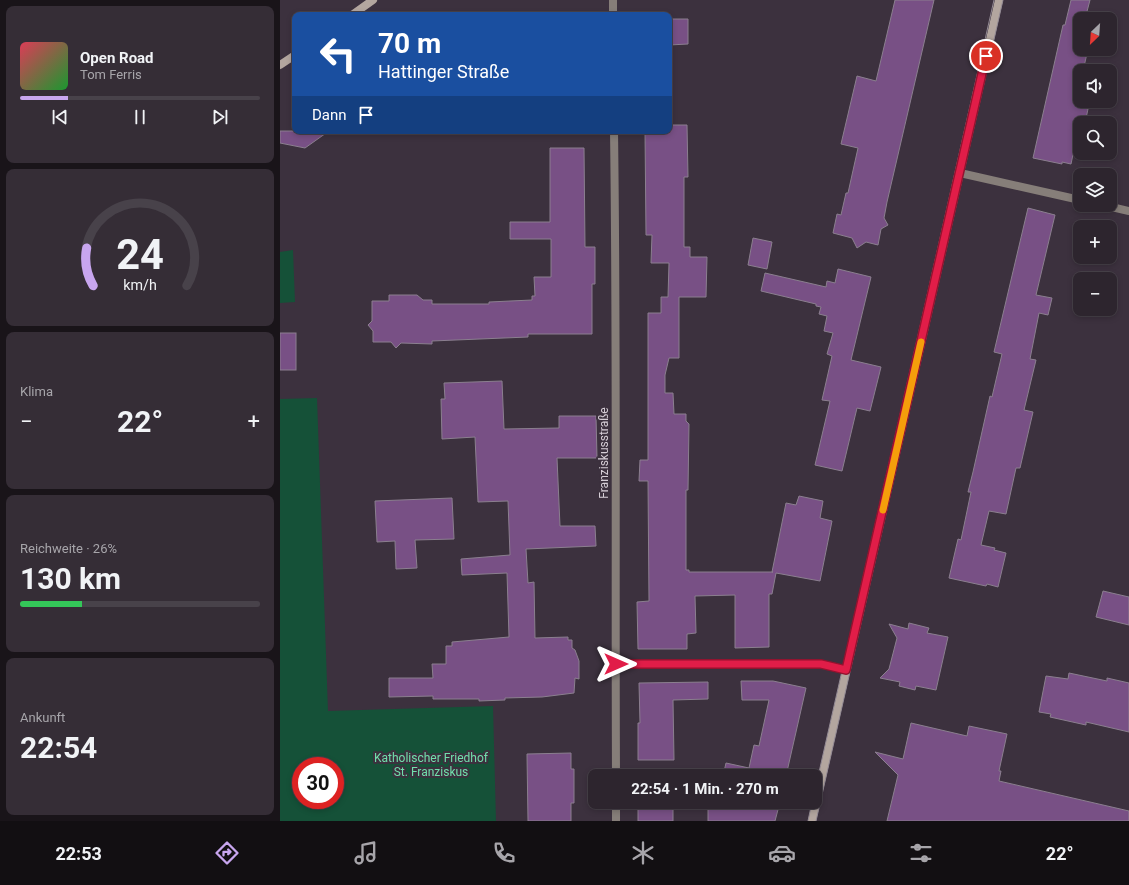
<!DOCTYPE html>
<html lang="de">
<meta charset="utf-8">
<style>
body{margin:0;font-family:Roboto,sans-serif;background:#352d36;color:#f1f3f6;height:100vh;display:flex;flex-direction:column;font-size:15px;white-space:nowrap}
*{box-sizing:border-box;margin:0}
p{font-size:13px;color:#a7a5aa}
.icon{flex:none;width:22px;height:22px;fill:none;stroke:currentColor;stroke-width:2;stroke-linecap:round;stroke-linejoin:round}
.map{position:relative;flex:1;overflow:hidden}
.side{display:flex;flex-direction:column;gap:6px;padding:6px;background:#191419;width:280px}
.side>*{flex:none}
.banner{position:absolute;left:12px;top:12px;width:380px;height:122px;border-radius:8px;box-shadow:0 2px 6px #0003,0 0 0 1px #48424a;background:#1a4fa0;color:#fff;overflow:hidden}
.needle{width:26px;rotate:205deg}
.fabs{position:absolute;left:793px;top:12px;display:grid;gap:8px}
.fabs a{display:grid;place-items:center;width:44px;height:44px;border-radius:8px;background:#2d252e;box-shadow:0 2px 6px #0003,0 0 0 1px #48424a;font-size:20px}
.speed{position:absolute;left:12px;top:757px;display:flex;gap:8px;font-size:20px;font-weight:700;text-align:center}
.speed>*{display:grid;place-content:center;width:52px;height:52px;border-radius:50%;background:#2d252e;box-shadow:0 2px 6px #0003,0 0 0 1px #48424a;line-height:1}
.speed .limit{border:6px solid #d22;background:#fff;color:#111}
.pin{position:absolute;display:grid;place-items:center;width:34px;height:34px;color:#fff;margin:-17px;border:2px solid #fff;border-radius:50%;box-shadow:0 1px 4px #0007}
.me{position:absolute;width:44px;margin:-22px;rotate:90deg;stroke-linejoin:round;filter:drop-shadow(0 0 3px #0008)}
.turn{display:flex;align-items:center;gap:14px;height:84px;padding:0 20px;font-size:18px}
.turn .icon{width:52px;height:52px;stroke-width:2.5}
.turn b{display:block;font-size:28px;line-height:34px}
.then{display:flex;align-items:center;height:38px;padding:0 20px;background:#0003;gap:8px;font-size:15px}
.big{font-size:30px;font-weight:700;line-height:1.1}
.side .tile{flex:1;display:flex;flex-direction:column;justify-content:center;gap:6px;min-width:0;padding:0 14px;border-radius:8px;background:#352d36}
.side .dial{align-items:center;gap:0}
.dial svg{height:104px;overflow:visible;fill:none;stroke:#48424a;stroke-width:7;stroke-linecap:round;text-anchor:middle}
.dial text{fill:#f1f3f6;stroke:none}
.song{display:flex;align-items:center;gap:12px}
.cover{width:48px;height:48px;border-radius:6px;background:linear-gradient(135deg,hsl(350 70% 55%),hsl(130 70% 35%))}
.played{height:4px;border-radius:2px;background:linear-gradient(90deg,#c8a6ef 20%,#48424a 20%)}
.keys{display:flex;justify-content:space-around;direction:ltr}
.heat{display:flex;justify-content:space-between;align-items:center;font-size:22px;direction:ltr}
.charge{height:6px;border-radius:3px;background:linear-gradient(90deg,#34c759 26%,#48424a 0)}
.trip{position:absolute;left:308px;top:769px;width:234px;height:40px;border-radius:8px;background:#2d252e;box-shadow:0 2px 6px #0003,0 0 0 1px #48424a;font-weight:700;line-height:40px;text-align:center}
.menu{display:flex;height:64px;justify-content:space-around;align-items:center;background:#120f12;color:#a7a5aa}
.menu .icon{width:28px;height:28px}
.menu .active{color:#c8a6ef}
.menu b{font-size:18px;color:#f1f3f6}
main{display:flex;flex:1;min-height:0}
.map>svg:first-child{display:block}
.green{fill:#155138;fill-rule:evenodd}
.building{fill:#785085;stroke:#8b7f8f}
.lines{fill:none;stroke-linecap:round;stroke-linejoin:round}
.street{stroke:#867e79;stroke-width:8}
.secondary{stroke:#b3a69f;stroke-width:8}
.tram{stroke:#948b95;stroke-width:1}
.route-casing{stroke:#92132f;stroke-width:10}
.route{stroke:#e11d48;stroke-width:7}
.slow{stroke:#f59e0b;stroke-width:7}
.labels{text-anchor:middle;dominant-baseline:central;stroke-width:4;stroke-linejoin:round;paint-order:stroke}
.street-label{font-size:12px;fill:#d6ced6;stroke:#3c313e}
.park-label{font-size:12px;fill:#71dfac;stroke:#3c313e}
</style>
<main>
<section class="side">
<div class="tile">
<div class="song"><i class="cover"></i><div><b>Open Road</b><p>Tom Ferris</p></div></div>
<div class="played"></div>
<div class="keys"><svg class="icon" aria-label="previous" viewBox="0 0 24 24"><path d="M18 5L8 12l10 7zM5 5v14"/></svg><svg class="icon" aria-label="pause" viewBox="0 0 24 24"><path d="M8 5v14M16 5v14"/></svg><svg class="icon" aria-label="next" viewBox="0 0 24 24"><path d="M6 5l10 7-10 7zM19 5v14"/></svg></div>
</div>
<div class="tile dial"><svg viewBox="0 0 100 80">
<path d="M14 69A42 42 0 1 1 86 69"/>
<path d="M14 69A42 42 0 0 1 9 40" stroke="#c8a6ef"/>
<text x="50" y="56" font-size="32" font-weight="700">24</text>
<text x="50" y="72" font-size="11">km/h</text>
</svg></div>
<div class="tile"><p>Klima</p>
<div class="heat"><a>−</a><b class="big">22°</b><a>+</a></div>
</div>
<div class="tile"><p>Reichweite · 26%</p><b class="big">130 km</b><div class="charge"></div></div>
<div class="tile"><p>Ankunft</p><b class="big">22:54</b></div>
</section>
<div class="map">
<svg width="849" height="821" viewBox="0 0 849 821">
<rect width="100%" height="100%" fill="#3c313e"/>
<g class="green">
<polygon points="13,250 15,302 0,303 0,252"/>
<path d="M 37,398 L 48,711 L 213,706 L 216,821 L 0,821 L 0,399 ZM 21,766 L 55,766 L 55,800 L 21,800 Z"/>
</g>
<g class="building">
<polygon points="615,0 654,0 607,202 604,218 608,225 601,229 598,245 586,242 577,248 572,238 553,233 557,214 561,215 566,193 568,193 578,148 561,144 577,76 596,81"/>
<polygon points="791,0 810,0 805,19 800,19 800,39 798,49 808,49 803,71 800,71 800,107 808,109 805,123 800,123 800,141 796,140 791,164 782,162 782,164 753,158 783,25 785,25"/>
<polygon points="389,19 408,19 408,44 389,45"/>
<polygon points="389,125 407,125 408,177 404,177 404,247 410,247 410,257 427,257 426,297 399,297 399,358 389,358 385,375 385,393 393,393 394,414 406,414 406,421 409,424 408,490 406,490 406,570 409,570 409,572 493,572 492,572 506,503 516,505 519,496 543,501 540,518 552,521 540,581 496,573 492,594 489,594 489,647 455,648 455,595 415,596 416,633 407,634 407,649 358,649 357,602 369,601 368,481 359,481 360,460 368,460 368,313 381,313 381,297 388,297 389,263 371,263 372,235 366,235 365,131 389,131"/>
<polygon points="0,131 49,131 25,148 0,143"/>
<polygon points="270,148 304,148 305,247 315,247 315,284 312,284 312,334 248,334 248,337 152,341 152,344 121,343 116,348 111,342 93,342 93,331 88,325 92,321 92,301 109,301 109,295 137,295 143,300 152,300 152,304 209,304 209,302 252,300 252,296 255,296 254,277 271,277 271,239 230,239 230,222 270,222"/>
<polygon points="748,208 775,215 756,295 772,298 768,315 759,313 750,359 756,360 744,410 753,412 740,468 736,468 726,514 709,511 701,545 715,548 714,550 726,553 718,587 707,584 706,586 669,578 678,539 681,540 691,492 688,492 693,472 710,396 712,397 722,354 714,352"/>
<polygon points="473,238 492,242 487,269 468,265"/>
<polygon points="558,269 591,277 571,360 601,367 590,411 577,408 562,471 535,465 550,401 542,400 552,356 547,354 553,333 544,331 547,316 539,314 541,307 536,306 536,304 481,291 485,273 546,287 547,281 555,283"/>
<rect x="0" y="333" width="16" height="37"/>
<polygon points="222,381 224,429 279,428 279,416 316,416 317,458 277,458 280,526 315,526 316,546 246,549 248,583 254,582 255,638 288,637 288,640 292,640 292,648 295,650 299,661 299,679 295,678 294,693 262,697 225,698 225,700 199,701 199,699 153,699 153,696 109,697 109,678 153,678 152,664 166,664 166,646 172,646 172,642 229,637 227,573 182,575 181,559 230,555 228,501 198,502 195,437 162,439 161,399 165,399 164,383"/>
<polygon points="172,498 174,539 135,540 137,568 116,569 115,541 97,542 95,501"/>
<polygon points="823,591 849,597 849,625 816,617"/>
<polygon points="629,623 649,628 647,633 668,637 656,690 636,686 635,690 619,686 620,682 600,678 609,669 617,638 609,624 628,629"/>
<polygon points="789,673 827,681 827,678 849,683 849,732 806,722 806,725 770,717 771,714 759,712 766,676 788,679"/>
<polygon points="461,681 493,681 526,688 506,776 443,776 446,763 469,768 474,745 479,746 489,700 462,700"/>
<polygon points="428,682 428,699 393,700 394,760 358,760 358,723 360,723 359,683"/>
<polygon points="631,723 687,736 689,726 727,734 719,771 721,771 719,781 849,811 849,821 607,821 618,775 595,752 623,759"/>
<polygon points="291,753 291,769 294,769 294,803 291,803 291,821 248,821 247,754"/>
<rect x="358" y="802" width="35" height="19"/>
<polygon points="428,802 500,802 495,821 428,821"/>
</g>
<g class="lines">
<g class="street">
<polyline points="333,15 333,0"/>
<path d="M 334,131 C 337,346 335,561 336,776"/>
<polyline points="680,173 800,200"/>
<polyline points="823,205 849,211"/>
<polyline points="336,663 541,664 566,670"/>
<polyline points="336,802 336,821"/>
</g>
<g class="secondary">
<polyline points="72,15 93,0"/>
<polyline points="0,65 15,55"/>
<polyline points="532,821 719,0"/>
</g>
<g class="tram">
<polyline points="535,790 714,0"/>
<polyline points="528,821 532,802"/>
<polyline points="536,821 723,0"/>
</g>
</g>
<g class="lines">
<g class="route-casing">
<polyline id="route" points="336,664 541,664 566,670 706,56"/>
</g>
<use href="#route" class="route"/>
<polyline class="slow" points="603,510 641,342"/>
</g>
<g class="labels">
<g class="street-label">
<text transform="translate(324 453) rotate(-90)">Franziskusstraße</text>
</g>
<g class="park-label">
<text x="151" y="758">Katholischer Friedhof<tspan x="151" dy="14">St. Franziskus</tspan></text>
</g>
</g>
</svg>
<div class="fabs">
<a><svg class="needle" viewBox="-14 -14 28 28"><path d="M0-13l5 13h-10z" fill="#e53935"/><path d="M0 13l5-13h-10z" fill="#a7a5aa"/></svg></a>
<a><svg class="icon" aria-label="sound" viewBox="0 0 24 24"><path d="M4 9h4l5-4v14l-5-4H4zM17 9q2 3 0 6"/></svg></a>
<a><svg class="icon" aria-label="search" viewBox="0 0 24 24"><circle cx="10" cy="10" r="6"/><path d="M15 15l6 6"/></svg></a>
<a><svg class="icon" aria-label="layers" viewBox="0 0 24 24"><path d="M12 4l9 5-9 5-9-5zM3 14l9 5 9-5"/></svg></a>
<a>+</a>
<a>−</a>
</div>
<div class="speed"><div class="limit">30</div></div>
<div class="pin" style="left:706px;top:56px;background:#d93025"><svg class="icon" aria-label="arrive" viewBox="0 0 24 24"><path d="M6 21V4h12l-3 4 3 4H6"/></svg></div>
<svg class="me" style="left:336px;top:664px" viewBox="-20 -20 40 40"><path d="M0-17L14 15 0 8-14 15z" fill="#e11d48" stroke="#fff" stroke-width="4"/></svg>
<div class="trip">22:54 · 1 Min. · 270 m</div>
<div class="banner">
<div class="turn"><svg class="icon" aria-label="left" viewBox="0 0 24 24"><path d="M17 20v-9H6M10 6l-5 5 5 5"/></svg><div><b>70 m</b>Hattinger Straße</div></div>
<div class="then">Dann<svg class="icon" aria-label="arrive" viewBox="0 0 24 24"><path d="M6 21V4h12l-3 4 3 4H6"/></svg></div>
</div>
</div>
</main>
<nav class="menu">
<b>22:53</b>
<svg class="icon active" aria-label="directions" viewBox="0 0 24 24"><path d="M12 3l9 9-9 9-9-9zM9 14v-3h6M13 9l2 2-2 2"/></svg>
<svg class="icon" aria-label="music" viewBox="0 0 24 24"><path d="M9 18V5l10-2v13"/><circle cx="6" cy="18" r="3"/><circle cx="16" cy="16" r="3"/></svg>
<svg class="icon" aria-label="phone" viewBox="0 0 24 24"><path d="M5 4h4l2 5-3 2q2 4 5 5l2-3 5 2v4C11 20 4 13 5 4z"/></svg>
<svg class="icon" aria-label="climate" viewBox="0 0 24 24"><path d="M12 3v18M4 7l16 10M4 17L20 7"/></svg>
<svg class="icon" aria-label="car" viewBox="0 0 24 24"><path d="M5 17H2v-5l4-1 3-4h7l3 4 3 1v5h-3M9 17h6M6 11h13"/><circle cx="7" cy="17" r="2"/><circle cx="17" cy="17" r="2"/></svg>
<svg class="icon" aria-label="filters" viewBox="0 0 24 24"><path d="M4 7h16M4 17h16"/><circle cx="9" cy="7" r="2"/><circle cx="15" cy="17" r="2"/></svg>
<b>22°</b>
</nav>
